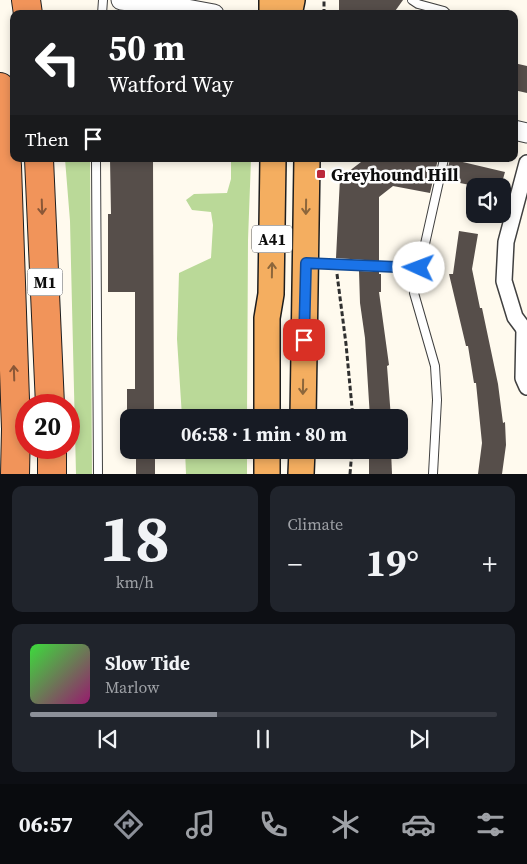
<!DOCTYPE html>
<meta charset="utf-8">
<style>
body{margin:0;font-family:"Source Serif 4",serif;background:#20242c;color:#f1f3f6;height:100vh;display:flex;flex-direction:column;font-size:19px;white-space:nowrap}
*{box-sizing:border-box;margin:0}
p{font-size:16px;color:#9ea1a6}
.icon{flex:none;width:28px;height:28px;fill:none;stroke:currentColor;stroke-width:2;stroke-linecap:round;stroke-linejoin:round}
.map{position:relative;height:474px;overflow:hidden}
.side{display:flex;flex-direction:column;gap:12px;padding:12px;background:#0d0f14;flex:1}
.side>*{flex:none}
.top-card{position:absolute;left:10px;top:10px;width:508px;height:152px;border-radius:10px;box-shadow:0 2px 8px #0003;background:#202124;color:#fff;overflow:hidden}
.controls{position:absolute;left:466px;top:178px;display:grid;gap:10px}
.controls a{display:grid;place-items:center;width:45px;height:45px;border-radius:10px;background:#171b24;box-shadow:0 2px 8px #0003;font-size:25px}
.speed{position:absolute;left:15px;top:394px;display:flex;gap:10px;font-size:25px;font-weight:700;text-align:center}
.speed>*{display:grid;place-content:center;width:65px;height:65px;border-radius:50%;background:#171b24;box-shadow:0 2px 8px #0003;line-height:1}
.speed .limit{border:8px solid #d22;background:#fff;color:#111}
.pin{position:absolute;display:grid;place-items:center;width:42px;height:42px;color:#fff;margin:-21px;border-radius:10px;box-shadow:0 2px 8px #0006}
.me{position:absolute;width:55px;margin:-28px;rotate:272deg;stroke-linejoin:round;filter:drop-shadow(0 0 4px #0008)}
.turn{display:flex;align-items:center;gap:18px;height:105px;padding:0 15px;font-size:22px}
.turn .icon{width:65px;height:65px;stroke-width:2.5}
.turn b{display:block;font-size:35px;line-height:42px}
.then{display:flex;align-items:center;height:48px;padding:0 15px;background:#0003;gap:10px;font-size:19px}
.big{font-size:38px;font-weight:700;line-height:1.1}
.side .widget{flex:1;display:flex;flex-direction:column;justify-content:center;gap:8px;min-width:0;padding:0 18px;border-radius:10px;background:#20242c}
.side .dial{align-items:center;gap:0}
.dial b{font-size:65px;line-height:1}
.song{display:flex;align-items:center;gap:15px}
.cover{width:60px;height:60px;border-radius:8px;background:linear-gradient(135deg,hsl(120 70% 55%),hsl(320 70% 35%))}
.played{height:5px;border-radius:2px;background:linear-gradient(90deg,#8c9099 40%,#363941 40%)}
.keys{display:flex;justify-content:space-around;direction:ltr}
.heat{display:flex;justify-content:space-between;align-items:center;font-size:28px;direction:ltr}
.side .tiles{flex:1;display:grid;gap:12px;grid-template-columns:1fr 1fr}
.widget:last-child{grid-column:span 2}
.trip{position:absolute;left:120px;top:409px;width:288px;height:50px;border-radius:10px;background:#171b24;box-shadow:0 2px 8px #0003;font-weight:700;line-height:50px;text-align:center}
.tabs{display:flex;height:80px;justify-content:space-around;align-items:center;background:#090b0e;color:#9ea1a6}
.tabs .icon{width:35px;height:35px}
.tabs .on{color:#8c9099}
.tabs b{font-size:22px;color:#f1f3f6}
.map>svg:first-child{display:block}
.forest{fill:#bad998}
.building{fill:#564e4a}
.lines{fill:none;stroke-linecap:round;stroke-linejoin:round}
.service-casing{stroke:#404040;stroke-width:10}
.minor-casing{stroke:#404040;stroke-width:18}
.tertiary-casing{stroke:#404040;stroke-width:21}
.trunk-casing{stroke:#1e1e1e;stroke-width:28}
.motorway-casing{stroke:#1e1e1e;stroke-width:30}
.path{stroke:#2f2f2f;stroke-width:3;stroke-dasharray:5 2.5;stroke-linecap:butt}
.service{stroke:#fff;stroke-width:8}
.minor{stroke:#fff;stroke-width:15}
.tertiary{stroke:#fff;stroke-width:19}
.trunk{stroke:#f4ae60;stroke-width:25}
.motorway{stroke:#f1945a;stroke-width:28}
.oneway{stroke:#8a5737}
.oneway2{stroke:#8c663b}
.route-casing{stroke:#114b97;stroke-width:12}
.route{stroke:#1a73e8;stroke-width:9}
.poi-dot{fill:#bb283a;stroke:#fff;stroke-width:2}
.labels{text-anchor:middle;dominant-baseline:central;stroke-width:5;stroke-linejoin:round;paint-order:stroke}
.shield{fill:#fff;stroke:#565656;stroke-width:1}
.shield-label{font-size:16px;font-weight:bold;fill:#0d0d0d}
.poi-label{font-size:18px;font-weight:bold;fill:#0d0d0d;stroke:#fff;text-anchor:start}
</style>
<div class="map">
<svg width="527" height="474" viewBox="0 0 527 474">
<rect width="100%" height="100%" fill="#fffaee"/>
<g class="forest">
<polygon points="65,159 90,159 92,474 76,474 70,221"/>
<polygon points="231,159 251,159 248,240 247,417 182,417 177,339 179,273 211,258 213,225 211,212 192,210 186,200 194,194 227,193 231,179"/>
<polygon points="185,450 247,450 247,474 186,474"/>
</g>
<g class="building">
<polygon points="339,0 403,0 393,14 339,14"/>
<polygon points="514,63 527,66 527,93 514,90"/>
<polygon points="110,159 153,159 154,418 127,418 127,389 135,389 135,292 108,292 108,214 111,214"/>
<polygon points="365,159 438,159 430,193 393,186 379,197 379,261 336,258 340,178"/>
<polygon points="450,159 505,172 501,186 475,186 445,180"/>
<polygon points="459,231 478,234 472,269 480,308 482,308 498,384 503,423 505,422 506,445 502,474 478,474 482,443 476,383 474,383 468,346 466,346 449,274 453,274"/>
<polygon points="359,271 379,272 379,274 381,274 381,292 379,292 389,365 387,366 391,418 370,418 365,338 360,303"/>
<rect x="136" y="450" width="19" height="24"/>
<polygon points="369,450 391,450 392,474 369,474"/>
</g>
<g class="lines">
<g class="service-casing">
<g id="service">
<polyline points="412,0 418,4 444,11 447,14"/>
<polyline points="102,14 103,0"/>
<polyline points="96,159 98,474"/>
<polyline points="307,263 419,268"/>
<polyline points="433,474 437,400 435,366 414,293 444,159"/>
</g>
</g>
<g class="minor-casing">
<g id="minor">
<polyline points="527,163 506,242 504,281 515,317 527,333"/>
<polyline points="524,330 523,378 527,387"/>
</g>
</g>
<g class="tertiary-casing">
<g id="tertiary">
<polyline points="121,0 164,5 214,14"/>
<polyline points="514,130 527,133"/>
</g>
</g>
<g class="trunk-casing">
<g id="trunk">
<polyline points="272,14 272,0"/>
<polyline points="288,14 290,10 292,0"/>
<polyline points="267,418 267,318 271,294 273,159"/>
<polyline points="303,418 307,159"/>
<polyline points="267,474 267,450"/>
<polyline points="301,474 302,450"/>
</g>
</g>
<g class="motorway-casing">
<g id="motorway">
<polyline points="26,0 28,14"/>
<polyline points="0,87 7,166 16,429 15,474"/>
<polyline points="39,159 50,405"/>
<polyline points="52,448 52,474"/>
</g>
</g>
<g class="path">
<polyline points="324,14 324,0"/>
<polyline points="337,274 346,344 353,418"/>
<polyline points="350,474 352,450"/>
</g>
<use href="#service" class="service"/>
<use href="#minor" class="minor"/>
<use href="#tertiary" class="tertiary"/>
<use href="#trunk" class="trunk"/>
<use href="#motorway" class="motorway"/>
</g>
<defs><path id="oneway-shaft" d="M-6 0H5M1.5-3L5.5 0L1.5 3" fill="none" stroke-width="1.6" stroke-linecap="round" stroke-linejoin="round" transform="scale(1.25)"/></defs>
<g class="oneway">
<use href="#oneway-shaft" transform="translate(42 207) rotate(88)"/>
<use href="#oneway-shaft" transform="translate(14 373) rotate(-92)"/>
</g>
<g class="oneway2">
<use href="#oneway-shaft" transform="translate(306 207) rotate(91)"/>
<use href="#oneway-shaft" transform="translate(272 270) rotate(-89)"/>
<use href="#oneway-shaft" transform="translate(303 387) rotate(91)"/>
</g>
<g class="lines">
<g class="route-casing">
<polyline id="route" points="304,340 306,263 419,268"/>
</g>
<use href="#route" class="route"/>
</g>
<rect class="poi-dot" x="316" y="169" width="10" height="10" rx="2.5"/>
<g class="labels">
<g class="shield">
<rect x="252" y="225.5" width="40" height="27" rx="4"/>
<rect x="27.5" y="268.5" width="35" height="27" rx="4"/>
</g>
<g class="shield-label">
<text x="272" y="239">A41</text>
<text x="45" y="282">M1</text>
</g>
<g class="poi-label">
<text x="331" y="174">Greyhound Hill</text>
</g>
</g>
</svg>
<div class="controls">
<a><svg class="icon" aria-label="sound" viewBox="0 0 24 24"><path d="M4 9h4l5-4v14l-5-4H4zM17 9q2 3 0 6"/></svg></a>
</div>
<div class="speed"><div class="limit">20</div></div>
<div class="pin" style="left:304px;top:340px;background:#d93025"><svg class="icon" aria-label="arrive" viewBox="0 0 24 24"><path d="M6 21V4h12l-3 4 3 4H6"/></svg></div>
<svg class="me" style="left:419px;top:268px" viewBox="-20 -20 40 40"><circle r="19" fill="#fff"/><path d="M0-13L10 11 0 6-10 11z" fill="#1a73e8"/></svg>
<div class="trip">06:58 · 1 min · 80 m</div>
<div class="top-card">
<div class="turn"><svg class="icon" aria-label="left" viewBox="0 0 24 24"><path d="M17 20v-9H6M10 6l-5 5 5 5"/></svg><div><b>50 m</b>Watford Way</div></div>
<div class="then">Then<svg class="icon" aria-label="arrive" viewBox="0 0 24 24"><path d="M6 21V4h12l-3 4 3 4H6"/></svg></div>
</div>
</div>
<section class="side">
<div class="tiles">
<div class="widget dial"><b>18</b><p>km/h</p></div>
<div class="widget"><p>Climate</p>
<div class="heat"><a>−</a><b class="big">19°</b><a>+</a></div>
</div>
<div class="widget">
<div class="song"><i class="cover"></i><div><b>Slow Tide</b><p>Marlow</p></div></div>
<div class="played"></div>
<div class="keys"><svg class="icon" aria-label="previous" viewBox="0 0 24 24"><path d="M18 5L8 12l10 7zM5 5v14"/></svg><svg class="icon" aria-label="pause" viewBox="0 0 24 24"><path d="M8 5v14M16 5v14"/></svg><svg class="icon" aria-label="next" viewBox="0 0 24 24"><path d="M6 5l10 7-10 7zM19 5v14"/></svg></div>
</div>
</div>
</section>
<nav class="tabs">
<b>06:57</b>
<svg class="icon on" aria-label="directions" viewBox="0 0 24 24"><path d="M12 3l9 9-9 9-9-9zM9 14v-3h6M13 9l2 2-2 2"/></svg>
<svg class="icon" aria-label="music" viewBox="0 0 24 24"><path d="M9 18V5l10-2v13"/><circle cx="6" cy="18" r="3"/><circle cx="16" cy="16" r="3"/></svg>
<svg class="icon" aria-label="phone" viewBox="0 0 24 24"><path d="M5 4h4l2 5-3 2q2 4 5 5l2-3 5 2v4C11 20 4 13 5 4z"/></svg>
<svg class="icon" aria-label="climate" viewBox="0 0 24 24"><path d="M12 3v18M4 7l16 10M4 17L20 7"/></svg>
<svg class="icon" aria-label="car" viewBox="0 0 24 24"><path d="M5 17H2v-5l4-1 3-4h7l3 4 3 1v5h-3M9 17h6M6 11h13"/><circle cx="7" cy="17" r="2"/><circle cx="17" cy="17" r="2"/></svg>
<svg class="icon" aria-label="filters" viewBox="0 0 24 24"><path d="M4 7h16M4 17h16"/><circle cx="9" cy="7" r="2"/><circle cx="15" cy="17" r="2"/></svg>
</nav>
